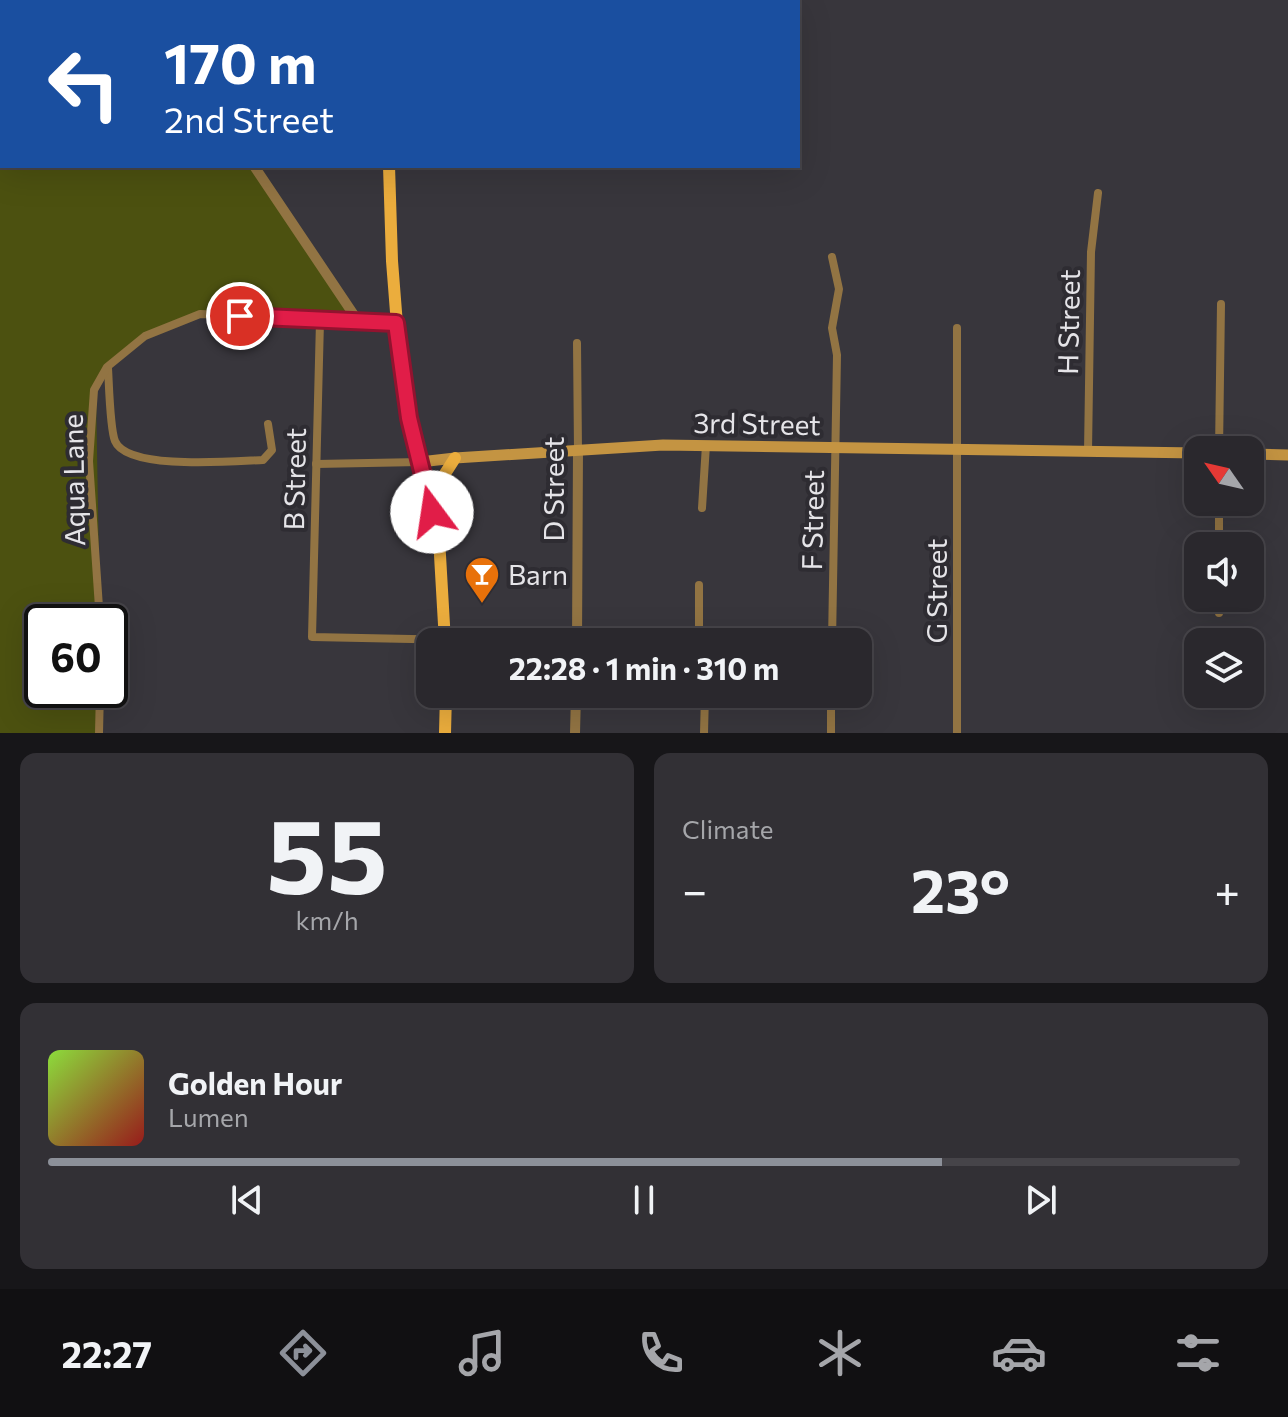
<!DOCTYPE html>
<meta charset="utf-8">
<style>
body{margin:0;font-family:Commissioner,sans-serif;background:#323035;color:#f1f3f6;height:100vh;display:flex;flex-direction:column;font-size:30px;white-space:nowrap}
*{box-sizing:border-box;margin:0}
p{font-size:26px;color:#a5a6aa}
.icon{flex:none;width:44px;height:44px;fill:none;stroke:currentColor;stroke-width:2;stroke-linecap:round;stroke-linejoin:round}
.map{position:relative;height:733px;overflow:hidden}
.sheet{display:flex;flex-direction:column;gap:20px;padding:20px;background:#171619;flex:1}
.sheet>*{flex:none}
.banner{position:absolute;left:0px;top:0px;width:800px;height:168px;box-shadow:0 8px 32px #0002,0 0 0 2px #464449;background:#1a4fa0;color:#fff;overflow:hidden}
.needle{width:52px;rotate:304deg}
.fabs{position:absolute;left:1184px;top:436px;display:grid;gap:16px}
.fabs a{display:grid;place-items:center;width:80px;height:80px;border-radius:16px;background:#2a282d;box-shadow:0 8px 32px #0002,0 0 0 2px #464449;font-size:40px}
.speed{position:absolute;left:24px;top:604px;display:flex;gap:16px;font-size:40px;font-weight:700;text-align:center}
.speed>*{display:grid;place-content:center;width:104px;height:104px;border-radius:50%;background:#2a282d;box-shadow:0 8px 32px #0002,0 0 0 2px #464449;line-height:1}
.speed .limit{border:4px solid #111;border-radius:12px;background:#fff;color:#111}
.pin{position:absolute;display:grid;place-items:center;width:68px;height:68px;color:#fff;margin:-34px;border:4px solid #fff;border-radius:50%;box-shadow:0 2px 8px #0007}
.me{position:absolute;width:88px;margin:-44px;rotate:346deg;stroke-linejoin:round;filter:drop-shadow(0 0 6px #0008)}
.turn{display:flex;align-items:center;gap:28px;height:168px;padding:0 32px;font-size:36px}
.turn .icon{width:104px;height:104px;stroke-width:2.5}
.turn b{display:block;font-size:56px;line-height:68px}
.big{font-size:60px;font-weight:700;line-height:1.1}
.sheet .widget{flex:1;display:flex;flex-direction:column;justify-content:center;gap:12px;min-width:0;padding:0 28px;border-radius:16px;background:#323035}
.sheet .dial{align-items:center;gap:0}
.dial b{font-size:104px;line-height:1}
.song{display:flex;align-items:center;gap:24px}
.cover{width:96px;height:96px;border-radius:12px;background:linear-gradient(135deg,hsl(90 70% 55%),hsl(0 70% 35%))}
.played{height:8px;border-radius:4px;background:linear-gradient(90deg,#8c9099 75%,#464449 75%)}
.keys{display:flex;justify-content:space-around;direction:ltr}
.heat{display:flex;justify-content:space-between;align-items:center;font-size:44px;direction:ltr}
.sheet .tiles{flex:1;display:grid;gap:20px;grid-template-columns:1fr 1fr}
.widget:last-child{grid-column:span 2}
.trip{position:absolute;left:416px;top:628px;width:456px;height:80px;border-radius:16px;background:#2a282d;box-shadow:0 8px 32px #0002,0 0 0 2px #464449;font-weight:700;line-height:80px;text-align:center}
.menu{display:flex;height:128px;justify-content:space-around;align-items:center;background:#111012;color:#a5a6aa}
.menu .icon{width:56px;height:56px}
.menu .current{color:#8c9099}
.menu b{font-size:36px;color:#f1f3f6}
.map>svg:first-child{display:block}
.green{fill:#4c5110}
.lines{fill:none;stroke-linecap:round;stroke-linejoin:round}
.minor{stroke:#927443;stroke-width:8}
.tertiary{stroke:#927443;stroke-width:10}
.secondary{stroke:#c49442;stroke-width:11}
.primary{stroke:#ebad3d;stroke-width:12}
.route-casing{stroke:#92132f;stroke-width:20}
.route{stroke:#e11d48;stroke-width:14}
.labels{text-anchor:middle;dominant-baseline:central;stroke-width:8;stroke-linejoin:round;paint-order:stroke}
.street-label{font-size:28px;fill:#e5e4e8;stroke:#2e2c32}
.poi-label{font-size:28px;fill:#e5e4e8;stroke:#2e2c32;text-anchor:start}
</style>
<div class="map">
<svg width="1288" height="733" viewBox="0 0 1288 733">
<rect width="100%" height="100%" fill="#38363c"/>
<polygon class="green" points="0,0 227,0 229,2 2,2 2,166 254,166 364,321 201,314 153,332 105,369 96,393 100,622 42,622 42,690 100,690 100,733 0,733"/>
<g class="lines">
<g class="minor">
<polyline points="237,0 239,2"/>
<polyline points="832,257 839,289 832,328 837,355 832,642"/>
<polyline points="320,321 312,637 564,642"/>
<polyline points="957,328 957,733"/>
<polyline points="577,343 578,451"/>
<path d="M 108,368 C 109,384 110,429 115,441 C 127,471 236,461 263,460 L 272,450 L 268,424"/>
<polyline points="1219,450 1221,304"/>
<polyline points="1088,452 1091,252 1098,193"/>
<polyline points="316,464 420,462"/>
<polyline points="702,508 706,445"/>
<polyline points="1219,546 1219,502"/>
<polyline points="699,585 699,640"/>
<polyline points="1219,613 1219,598"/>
<polyline points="100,622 89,461 94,390 107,367 145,336 200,314 358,321"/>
<polyline points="576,635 699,637"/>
<polyline points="99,733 100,690"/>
<polyline points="704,733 705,694"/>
<polyline points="831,733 831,694"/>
</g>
<g class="tertiary">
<polyline points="293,2 294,0"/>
<polyline points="254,166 358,321 396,323"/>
<polyline points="577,642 578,451"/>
<polyline points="575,733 576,694"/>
</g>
<g class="secondary">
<polyline points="1250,454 1288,455"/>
<polyline points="420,462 455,458 663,445 1198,453"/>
</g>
<g class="primary">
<polyline points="389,2 390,0"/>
<polyline points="389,166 392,261 400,363 409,418 439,538 445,642"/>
<polyline points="433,509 441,480 455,458"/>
<polyline points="445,733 446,694"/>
</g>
</g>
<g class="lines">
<g class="route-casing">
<polyline id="route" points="240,316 396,323 409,418 432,512"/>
</g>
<use href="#route" class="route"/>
</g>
<defs>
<g id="bar-pin" transform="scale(1.8)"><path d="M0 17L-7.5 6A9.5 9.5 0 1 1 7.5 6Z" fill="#e8710a" stroke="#2e2c32"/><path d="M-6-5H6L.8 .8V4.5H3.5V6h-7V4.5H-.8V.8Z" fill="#fff"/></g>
</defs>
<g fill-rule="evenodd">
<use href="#bar-pin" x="482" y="574"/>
</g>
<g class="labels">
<g class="street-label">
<text transform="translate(1068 322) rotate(-89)">H Street</text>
<text transform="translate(757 423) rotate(1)">3rd Street</text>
<text transform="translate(294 479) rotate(-89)">B Street</text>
<text transform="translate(73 480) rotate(-91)">Aqua Lane</text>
<text transform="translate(553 489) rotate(-90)">D Street</text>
<text transform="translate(812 520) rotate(-89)">F Street</text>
<text transform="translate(936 591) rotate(-90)">G Street</text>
</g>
<g class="poi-label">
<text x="508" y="574">Barn</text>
</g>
</g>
</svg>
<div class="fabs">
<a><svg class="needle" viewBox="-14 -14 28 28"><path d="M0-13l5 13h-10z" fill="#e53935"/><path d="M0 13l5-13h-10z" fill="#a5a6aa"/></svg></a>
<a><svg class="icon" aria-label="sound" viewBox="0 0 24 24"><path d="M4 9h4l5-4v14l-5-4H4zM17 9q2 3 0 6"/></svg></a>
<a><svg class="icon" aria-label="layers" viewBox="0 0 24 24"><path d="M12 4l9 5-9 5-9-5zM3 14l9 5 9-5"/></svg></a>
</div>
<div class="speed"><div class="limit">60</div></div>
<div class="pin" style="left:240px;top:316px;background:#d93025"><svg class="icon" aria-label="arrive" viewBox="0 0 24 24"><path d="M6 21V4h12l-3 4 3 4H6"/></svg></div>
<svg class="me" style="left:432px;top:512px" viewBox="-20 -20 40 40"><circle r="19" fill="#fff"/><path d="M0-13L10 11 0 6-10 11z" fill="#e11d48"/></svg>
<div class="trip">22:28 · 1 min · 310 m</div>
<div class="banner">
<div class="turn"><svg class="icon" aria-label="left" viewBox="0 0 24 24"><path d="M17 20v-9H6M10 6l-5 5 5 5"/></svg><div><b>170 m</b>2nd Street</div></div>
</div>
</div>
<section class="sheet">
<div class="tiles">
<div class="widget dial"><b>55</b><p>km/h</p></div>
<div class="widget"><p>Climate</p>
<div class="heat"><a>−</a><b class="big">23°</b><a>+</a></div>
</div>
<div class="widget">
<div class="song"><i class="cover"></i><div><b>Golden Hour</b><p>Lumen</p></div></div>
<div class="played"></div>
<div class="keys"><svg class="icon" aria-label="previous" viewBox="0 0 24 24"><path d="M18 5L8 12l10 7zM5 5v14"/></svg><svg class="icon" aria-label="pause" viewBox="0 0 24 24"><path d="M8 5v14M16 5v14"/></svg><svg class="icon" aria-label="next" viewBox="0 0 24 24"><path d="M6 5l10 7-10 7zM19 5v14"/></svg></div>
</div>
</div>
</section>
<nav class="menu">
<b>22:27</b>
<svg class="icon current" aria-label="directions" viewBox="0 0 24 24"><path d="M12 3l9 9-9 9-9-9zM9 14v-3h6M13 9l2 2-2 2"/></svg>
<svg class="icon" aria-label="music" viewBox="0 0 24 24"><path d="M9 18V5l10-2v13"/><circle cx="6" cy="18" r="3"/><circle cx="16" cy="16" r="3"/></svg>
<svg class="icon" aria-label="phone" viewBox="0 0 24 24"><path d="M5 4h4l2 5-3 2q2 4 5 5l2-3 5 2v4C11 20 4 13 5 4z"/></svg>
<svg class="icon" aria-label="climate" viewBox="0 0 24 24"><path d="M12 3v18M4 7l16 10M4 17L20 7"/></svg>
<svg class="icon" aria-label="car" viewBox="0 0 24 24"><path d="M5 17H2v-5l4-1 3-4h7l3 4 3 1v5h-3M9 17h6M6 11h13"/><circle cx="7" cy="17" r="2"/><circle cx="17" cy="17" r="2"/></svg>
<svg class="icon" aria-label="filters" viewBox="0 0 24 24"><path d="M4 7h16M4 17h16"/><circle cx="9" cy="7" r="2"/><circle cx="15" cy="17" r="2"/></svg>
</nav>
